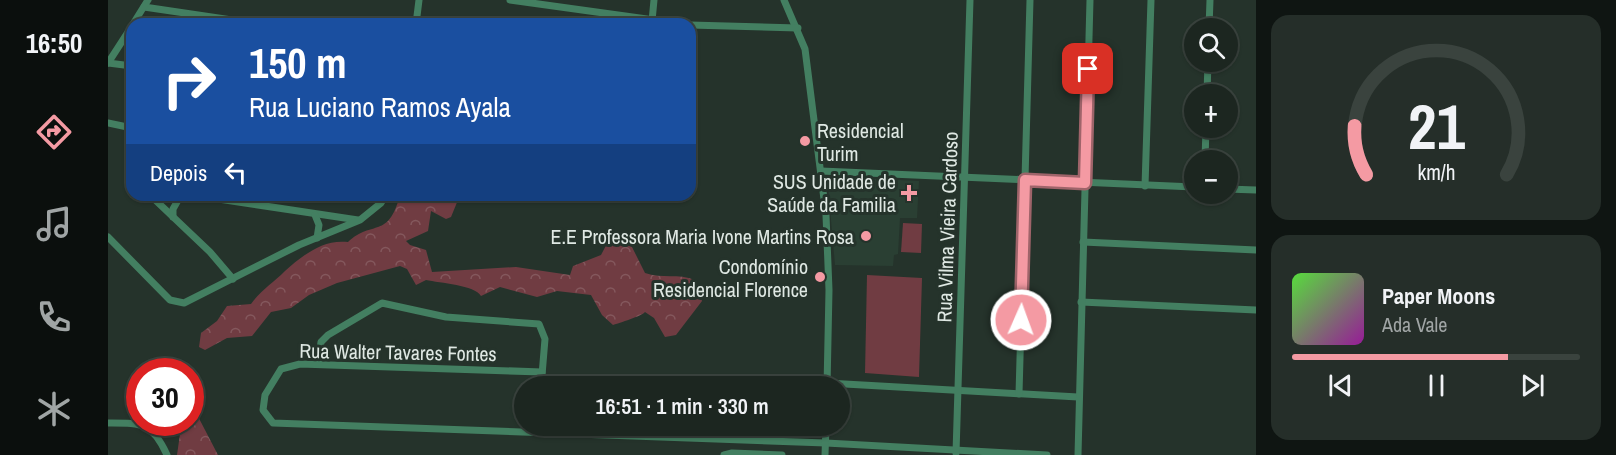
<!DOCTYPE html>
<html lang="pt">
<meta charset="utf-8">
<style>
body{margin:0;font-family:"Archivo Narrow",sans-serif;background:#252e29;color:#f1f3f6;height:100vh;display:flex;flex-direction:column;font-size:22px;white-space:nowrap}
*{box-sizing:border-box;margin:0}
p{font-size:20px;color:#a0a5a5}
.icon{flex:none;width:33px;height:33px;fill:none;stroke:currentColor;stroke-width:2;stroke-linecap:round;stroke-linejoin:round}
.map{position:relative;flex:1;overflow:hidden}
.panel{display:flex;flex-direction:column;gap:15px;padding:15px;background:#0f1512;width:360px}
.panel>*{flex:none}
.banner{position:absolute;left:18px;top:18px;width:570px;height:183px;border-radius:18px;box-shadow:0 2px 4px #0004,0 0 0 2px #3a433e;background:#1a4fa0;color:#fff;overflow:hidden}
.controls{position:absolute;left:1076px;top:18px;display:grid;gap:12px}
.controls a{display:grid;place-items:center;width:54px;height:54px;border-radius:50%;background:#1c2620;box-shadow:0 2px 4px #0004,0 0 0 2px #3a433e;font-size:30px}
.speed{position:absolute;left:18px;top:358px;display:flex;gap:12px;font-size:30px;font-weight:700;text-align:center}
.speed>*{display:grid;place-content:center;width:78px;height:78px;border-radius:50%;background:#1c2620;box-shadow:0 2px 4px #0004,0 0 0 2px #3a433e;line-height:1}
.speed .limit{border:9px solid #d22;background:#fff;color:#111}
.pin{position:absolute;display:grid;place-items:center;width:51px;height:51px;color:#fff;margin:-26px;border-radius:12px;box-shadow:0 3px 9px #0006}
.me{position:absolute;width:66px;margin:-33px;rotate:2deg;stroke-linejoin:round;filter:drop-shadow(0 0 4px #0008)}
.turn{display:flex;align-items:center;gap:21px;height:126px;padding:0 24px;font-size:27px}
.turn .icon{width:78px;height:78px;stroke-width:2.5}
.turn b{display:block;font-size:42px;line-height:51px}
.then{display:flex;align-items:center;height:57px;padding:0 24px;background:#0003;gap:12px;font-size:22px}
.panel .widget{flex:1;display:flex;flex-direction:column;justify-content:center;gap:9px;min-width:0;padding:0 21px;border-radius:18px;background:#252e29}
.panel .dial{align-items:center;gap:0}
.dial svg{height:156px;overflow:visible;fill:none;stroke:#3a433e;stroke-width:7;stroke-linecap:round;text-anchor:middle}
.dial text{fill:#f1f3f6;stroke:none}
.song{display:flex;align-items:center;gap:18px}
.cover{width:72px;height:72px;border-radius:9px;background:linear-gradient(135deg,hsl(110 70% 55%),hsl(300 70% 35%))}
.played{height:6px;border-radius:3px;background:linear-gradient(90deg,#f49aa3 75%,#3a433e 75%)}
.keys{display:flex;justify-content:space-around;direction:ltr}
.trip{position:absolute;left:406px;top:376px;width:336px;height:60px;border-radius:30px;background:#1c2620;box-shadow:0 2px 4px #0004,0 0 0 2px #3a433e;font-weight:600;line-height:60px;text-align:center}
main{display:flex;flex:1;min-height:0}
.menu{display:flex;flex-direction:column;width:108px;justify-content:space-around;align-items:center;background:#0b0f0d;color:#a0a5a5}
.menu .icon{width:42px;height:42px}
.menu .active{color:#f49aa3}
.menu b{font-size:27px;color:#f1f3f6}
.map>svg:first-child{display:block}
.built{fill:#2a3f33}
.grass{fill:#703c42}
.forest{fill:url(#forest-crowns)}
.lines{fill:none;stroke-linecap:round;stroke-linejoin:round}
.minor{stroke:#437f61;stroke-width:7}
.route-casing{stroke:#9f646a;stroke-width:15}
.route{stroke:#f49aa3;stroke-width:10}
.poi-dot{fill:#f49aa3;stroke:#25332b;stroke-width:2}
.labels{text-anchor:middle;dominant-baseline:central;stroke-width:6;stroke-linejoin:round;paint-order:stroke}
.poi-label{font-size:20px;fill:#dfe8e3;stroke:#25332b;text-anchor:end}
.street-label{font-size:20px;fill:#dfe8e3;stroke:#25332b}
</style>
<main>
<nav class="menu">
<b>16:50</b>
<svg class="icon active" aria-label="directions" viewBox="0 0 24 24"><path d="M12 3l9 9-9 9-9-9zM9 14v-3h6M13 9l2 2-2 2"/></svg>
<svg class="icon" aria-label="music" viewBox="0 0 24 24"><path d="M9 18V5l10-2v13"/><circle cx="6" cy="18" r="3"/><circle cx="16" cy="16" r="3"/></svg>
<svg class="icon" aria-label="phone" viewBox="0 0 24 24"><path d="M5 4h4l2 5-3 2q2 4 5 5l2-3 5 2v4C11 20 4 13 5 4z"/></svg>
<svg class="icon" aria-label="climate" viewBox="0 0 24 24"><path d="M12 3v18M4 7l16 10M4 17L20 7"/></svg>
</nav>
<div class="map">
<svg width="1148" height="455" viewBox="0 0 1148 455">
<defs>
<pattern id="forest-crowns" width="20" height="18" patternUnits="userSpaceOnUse" patternTransform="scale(1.5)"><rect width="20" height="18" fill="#703c42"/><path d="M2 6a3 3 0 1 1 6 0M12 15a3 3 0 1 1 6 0" fill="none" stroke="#84585d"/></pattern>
</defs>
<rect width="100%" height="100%" fill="#25332b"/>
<polygon class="built" points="729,177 811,181 809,218 792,218 790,254 786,255 785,266 727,265 720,186"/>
<g class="grass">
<polygon points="795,223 814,224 813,253 793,252"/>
<polygon points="759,275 814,278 811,377 757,373"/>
</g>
<g class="forest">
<path d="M 292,195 L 352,195 L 343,217 L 338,219 L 323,211 L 320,231 L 298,241 L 302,245 L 318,250 L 324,272 L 408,267 L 462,275 L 465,266 L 493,255 L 503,236 L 514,232 L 523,233 L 523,245 L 537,273 C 554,279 570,273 587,280 L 594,301 L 568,335 L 557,337 L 546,318 L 537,312 C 534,316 511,323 505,325 L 494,315 L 483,295 L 449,291 L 429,297 L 392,287 L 373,296 C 367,285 332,283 318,280 L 308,285 L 299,269 L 292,266 L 229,283 L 201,295 L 183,308 L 163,312 L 144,336 L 119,338 L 97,350 L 91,347 L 93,333 L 109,321 L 119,306 L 143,304 C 153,290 165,283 177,271 C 195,255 215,239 240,242 C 265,219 280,240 292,195 Z"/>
<polygon points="83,403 110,455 69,455 72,434 64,423 82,423"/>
</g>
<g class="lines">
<g class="minor">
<polyline points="402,0 575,24"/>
<polyline points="676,0 697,49 718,215 721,290 719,387"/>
<polyline points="36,7 151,24"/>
<polyline points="544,21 546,0"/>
<polyline points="25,24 40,0"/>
<polyline points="308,24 311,0"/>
<polyline points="582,25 690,28"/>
<polyline points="1101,28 1102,0"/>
<polyline points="0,63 24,26"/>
<polyline points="0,63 24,66"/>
<polyline points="1099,94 1100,62"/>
<polyline points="0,123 24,128"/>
<polyline points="21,128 20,160 24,174"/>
<polyline points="1097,160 1098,128"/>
<polyline points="713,171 1086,187"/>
<polyline points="1037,186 1043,0"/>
<polyline points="1119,189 1148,190"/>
<polyline points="42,195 102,252 125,279"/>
<polyline points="84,195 250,220"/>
<polyline points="207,215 211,225 209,238"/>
<polyline points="65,217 65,209 73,195"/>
<polyline points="0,237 62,300 76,303 191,245 252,220 273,203 278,195"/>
<polyline points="975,242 1148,250"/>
<polyline points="973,302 1148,310"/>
<polyline points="210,364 213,342 220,335 274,303 338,317 431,324 437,339 433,387"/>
<polyline points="434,372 192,364 173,369 157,395 155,410 165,423 718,443 939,455"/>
<polyline points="719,383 970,397"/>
<polyline points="911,394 922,0"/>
<path d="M 0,423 C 34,423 44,422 59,455"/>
<polyline points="848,453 862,0"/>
<polyline points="616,455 624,453 674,455"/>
<polyline points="717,455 718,426"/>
<polyline points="970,455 982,0"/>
</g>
</g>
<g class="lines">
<g class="route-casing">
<polyline id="route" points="913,320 917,180 977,183 980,69"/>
</g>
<use href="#route" class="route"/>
</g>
<g class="poi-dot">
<circle cx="697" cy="141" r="6"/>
<path d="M798 184h6v6h6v6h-6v6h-6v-6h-6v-6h6z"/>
<circle cx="758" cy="236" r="6"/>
<circle cx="712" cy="277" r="6"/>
</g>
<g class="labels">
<g class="poi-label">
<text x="709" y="130" text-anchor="start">Residencial<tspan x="709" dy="23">Turim</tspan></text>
<text x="788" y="181">SUS Unidade de<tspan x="788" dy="23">Saúde da Familia</tspan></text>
<text x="746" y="236">E.E Professora Maria Ivone Martins Rosa</text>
<text x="700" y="266">Condomínio<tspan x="700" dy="23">Residencial Florence</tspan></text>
</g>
<g class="street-label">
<text transform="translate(839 227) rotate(-88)">Rua Vilma Vieira Cardoso</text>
<text transform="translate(290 352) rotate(1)">Rua Walter Tavares Fontes</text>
</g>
</g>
</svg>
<div class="controls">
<a><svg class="icon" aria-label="search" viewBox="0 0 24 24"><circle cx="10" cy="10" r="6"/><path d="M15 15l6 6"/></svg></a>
<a>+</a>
<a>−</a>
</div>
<div class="speed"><div class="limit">30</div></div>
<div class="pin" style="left:980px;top:69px;background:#d93025"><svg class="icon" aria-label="arrive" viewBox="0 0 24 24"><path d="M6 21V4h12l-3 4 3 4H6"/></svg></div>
<svg class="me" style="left:913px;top:320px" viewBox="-20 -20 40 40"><circle r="17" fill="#f49aa3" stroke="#fff" stroke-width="3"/><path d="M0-11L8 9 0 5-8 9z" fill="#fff"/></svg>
<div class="trip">16:51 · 1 min · 330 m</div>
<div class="banner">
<div class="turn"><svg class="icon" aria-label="right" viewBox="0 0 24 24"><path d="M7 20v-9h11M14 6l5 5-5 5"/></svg><div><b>150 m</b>Rua Luciano Ramos Ayala</div></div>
<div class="then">Depois<svg class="icon" aria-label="left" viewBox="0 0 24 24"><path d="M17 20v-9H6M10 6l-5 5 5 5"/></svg></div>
</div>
</div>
<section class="panel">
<div class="widget dial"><svg viewBox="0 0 100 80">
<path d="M14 69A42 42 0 1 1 86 69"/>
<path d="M14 69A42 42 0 0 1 8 44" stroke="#f49aa3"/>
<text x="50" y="56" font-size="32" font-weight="700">21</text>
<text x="50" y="72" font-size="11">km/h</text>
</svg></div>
<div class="widget">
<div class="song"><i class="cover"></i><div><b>Paper Moons</b><p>Ada Vale</p></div></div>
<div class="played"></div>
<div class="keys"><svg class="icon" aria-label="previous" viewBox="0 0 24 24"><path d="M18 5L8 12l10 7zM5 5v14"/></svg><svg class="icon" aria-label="pause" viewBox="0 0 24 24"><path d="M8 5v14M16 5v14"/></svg><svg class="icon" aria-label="next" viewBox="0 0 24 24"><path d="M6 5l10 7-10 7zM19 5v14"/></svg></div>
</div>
</section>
</main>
